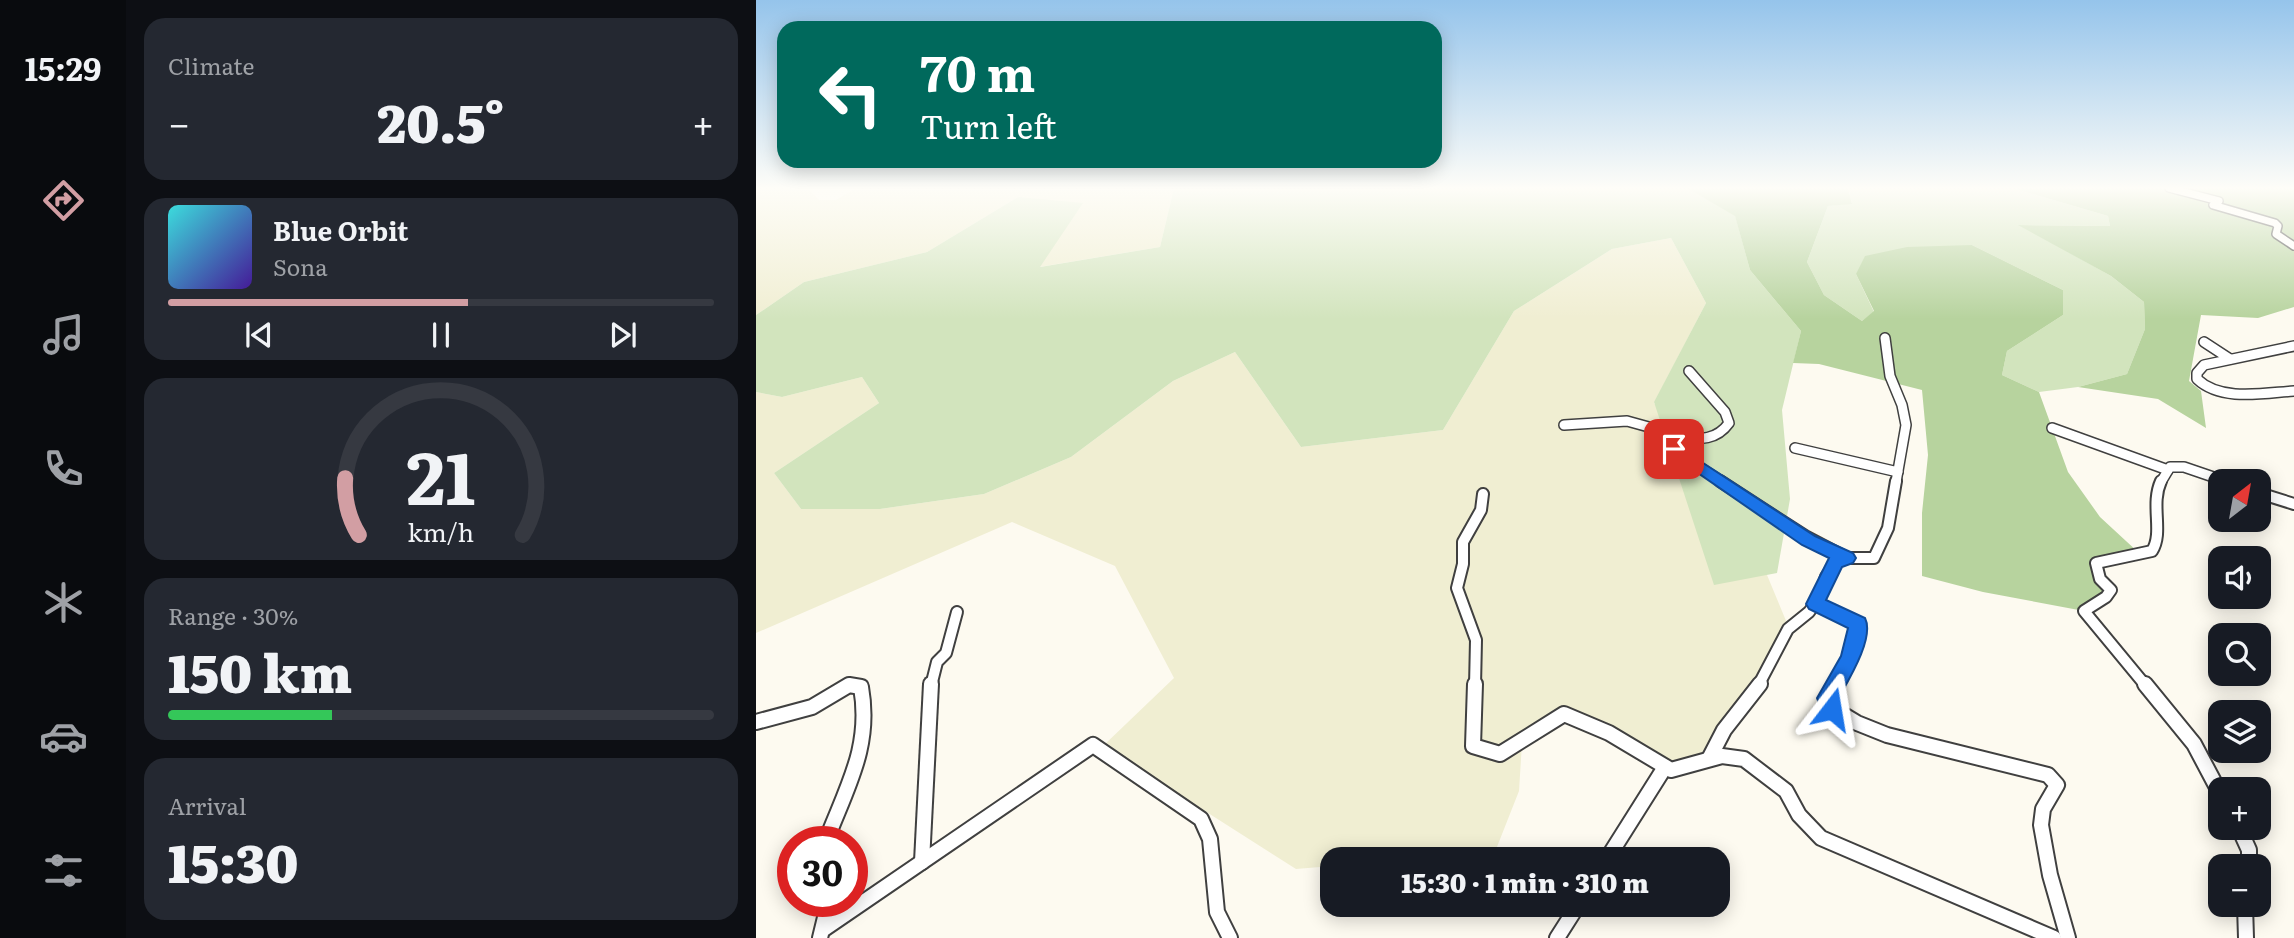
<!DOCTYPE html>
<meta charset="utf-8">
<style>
body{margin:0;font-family:Literata,serif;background:#242831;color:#f1f3f6;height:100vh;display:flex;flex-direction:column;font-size:26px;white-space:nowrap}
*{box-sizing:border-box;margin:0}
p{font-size:23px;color:#9ea1a6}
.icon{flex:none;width:38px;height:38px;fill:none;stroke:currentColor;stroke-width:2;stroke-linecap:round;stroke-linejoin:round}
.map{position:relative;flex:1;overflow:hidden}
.details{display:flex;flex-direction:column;gap:18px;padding:18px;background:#0d0f14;width:630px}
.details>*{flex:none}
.top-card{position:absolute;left:21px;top:21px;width:665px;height:147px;border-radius:21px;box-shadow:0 4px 18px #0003;background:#00695c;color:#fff;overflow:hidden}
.needle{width:46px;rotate:31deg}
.buttons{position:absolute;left:1452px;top:469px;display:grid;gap:14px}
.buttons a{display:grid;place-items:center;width:63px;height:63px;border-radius:14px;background:#171b24;box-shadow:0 4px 18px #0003;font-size:35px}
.speed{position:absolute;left:21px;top:826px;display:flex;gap:14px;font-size:35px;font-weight:700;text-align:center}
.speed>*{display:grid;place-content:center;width:91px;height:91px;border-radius:50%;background:#171b24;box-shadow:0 4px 18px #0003;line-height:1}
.speed .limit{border:10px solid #d22;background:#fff;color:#111}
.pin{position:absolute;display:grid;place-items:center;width:60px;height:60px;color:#fff;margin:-30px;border-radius:14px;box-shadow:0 4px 10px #0006}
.me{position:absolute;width:77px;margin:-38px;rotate:14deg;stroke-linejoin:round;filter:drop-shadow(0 0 5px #0008)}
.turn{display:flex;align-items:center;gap:24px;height:147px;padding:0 28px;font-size:32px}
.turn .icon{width:91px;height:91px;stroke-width:2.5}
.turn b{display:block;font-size:49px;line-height:60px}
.big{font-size:52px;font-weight:800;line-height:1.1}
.details .tile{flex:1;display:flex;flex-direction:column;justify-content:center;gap:10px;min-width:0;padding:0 24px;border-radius:21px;background:#242831}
.details .dial{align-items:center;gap:0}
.dial svg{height:182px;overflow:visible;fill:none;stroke:#363941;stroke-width:7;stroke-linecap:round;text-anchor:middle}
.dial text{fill:#f1f3f6;stroke:none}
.song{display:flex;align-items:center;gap:21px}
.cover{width:84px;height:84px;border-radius:10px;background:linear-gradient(135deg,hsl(180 70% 55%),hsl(260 70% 35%))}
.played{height:7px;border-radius:4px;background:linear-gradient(90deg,#d29ea3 55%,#363941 55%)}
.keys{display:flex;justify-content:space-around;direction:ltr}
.heat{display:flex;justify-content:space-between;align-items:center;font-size:38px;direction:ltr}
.charge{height:10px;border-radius:5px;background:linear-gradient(90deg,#34c759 30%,#363941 0)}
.trip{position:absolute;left:564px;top:847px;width:410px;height:70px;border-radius:21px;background:#171b24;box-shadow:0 4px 18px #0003;font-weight:800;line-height:70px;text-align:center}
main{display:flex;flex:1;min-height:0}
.tabs{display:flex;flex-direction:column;width:126px;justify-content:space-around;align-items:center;background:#090b0e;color:#9ea1a6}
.tabs .icon{width:49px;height:49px}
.tabs .on{color:#d29ea3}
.tabs b{font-size:32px;color:#f1f3f6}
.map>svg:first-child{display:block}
.farmland{fill:#f0eed2}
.green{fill:#d2e4bd}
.forest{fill:#b7d39e}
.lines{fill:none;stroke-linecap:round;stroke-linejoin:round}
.minor-far3-casing{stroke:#404040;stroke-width:10}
.minor-far2-casing{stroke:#404040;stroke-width:12}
.minor-far1-casing{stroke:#404040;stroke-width:14}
.minor-casing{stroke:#404040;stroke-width:18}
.minor-far3{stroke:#fff;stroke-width:7}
.minor-far2{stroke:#fff;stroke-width:9}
.minor-far1{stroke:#fff;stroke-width:10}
.minor{stroke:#fff;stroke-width:14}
.route{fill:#1a73e8;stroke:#114b97;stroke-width:2}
</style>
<main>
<nav class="tabs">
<b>15:29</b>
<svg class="icon on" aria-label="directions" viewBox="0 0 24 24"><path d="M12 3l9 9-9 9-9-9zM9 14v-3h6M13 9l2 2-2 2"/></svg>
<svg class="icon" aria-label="music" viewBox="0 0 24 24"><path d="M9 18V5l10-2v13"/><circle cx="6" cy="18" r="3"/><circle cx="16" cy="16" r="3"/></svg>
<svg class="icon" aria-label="phone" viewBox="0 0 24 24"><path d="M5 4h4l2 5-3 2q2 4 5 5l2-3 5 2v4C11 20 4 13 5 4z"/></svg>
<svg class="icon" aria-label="climate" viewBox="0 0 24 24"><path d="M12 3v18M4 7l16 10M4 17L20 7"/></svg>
<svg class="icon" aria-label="car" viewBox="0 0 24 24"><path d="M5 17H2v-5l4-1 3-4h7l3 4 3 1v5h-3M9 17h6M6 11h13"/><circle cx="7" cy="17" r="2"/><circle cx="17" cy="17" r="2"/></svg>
<svg class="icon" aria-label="filters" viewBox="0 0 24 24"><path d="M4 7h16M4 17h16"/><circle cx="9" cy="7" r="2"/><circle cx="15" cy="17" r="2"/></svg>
</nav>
<section class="details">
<div class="tile"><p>Climate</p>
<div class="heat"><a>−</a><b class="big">20.5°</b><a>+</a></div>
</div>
<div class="tile">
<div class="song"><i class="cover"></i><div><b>Blue Orbit</b><p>Sona</p></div></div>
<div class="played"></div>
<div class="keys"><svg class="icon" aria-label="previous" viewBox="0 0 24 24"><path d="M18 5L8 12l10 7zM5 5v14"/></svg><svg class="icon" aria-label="pause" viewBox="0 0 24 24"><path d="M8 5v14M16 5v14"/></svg><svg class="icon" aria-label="next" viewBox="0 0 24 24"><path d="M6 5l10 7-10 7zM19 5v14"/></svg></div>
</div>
<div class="tile dial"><svg viewBox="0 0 100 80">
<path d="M14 69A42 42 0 1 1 86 69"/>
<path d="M14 69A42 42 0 0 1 8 44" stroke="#d29ea3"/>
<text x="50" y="56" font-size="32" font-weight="700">21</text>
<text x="50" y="72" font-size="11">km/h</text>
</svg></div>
<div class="tile"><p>Range · 30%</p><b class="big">150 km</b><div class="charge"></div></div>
<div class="tile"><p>Arrival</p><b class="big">15:30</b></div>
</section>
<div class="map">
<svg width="1538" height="938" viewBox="0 0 1538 938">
<rect width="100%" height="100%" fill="#fdfaf0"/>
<g class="farmland">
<polygon points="0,188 46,188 53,189 63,200 80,200 100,188 418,188 404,247 283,267 262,197 171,252 48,282 0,315"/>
<polygon points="915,238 950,303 898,403 1011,575 1033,628 953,759 915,770 808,714 766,743 763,791 737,857 576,859 576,866 540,869 347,746 418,678 359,566 256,522 0,633 0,392 26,397 106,377 123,403 18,473 45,509 124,509 228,494 315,457 417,381 479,352 545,447 687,430 758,311 856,249"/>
</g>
<g class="green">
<polygon points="418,188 931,188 979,215 994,270 1045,331 1026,410 1034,499 1021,573 958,585 898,402 950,303 915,238 856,249 758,311 687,430 545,447 479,352 417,381 315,457 228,494 124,509 45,509 18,473 123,403 106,377 26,397 0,392 0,315 48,282 171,252 262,197 327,203 284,267 404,247"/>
<polygon points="1092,188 1256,188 1352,216 1354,226 1264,225 1355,276 1388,302 1389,329 1371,374 1322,387 1283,392 1246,375 1251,351 1307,315 1307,290 1216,245 1100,274 1118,312 1106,321 1068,295 1051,262 1072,206 1096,203"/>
</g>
<g class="forest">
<polygon points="931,188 1092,188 1096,204 1072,206 1051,262 1068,295 1106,321 1118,311 1100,274 1109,256 1151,247 1216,245 1307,290 1307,315 1251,351 1246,375 1283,392 1312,472 1344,517 1383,553 1341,563 1355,590 1328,611 1227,592 1166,576 1166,513 1172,455 1166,390 1063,364 1037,363 1045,331 994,270 979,216"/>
<polygon points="1256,188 1538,188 1538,307 1502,318 1445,315 1433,381 1445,391 1450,428 1402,399 1322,387 1371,374 1389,329 1388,302 1355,276 1262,225 1354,226 1352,216"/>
</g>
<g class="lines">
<g class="minor-far3-casing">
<polyline id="minor-far3" points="1413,188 1463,201 1457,205 1519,223 1522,226 1520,234 1538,246"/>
</g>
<g class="minor-far2-casing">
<g id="minor-far2">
<polyline points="1129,338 1134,376 1146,405 1150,425 1140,482"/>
<polyline points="1448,342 1474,359"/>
<path d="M 1538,346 L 1448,365 L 1441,373 L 1441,379 C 1465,402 1508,393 1538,391"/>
<polyline points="808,425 871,421 918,434 925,437 918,451 967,482"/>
<polyline points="1296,428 1412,470"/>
<path d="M 925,437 C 944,440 961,440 973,423 L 969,412 L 933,371"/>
<polyline points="1039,448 1142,472"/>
<polyline points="1405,482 1414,467 1428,467 1469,481"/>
</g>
</g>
<g class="minor-far1-casing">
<g id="minor-far1">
<polyline points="964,481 1049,536 1091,558"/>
<polyline points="1503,493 1538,504"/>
<polyline points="1059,604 1102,624 1094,657 1079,686"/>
<polyline points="92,686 96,686"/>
<polyline points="175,686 181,662 190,653 201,612"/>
<polyline points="719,686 720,640 701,588 707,564 707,542 725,510 727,494"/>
<polyline points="1002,686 1032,629 1053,612 1063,598 1070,577 1080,562 1091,558 1118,558 1132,528 1140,481"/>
<path d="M 1390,686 L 1328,611 L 1350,597 L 1355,590 L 1344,579 L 1340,563 L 1396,551 C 1408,532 1394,505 1405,481"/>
</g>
</g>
<g class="minor-casing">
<g id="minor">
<polyline points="719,684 717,746 744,754 808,714 853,733 915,770 966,756 988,759 1030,791 1043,815 1065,838 1298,938"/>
<polyline points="1080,684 1072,698 1081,711 1101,723 1131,735 1292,775 1301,785 1287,809 1285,825 1294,875 1312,938"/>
<polyline points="1389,684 1438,744 1465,795"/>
<path d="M 0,722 L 56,707 L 93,685 L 105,687 C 115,743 94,781 74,831 L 77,842"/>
<polyline points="953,759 968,730 1004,684"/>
<polyline points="1483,828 1493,850 1493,866"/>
<polyline points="851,859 909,767"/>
<polyline points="166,862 175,684"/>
<polyline points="1489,905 1490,938"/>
<polyline points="68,929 337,745 445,819 454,839 461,912 474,938"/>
<polyline points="64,938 73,901"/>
<polyline points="801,938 822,905"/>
</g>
</g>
<use href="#minor-far3" class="minor-far3"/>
<use href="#minor-far2" class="minor-far2"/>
<use href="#minor-far1" class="minor-far1"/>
<use href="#minor" class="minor"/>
</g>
<linearGradient id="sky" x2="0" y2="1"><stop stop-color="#95c4eb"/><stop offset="0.59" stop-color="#fefdf8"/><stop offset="1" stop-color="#fefdf8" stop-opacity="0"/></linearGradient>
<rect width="1538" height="319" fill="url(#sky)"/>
<path class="route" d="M 918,444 L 1059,536 L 1097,553 L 1100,558 L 1097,563 L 1086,567 L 1070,600 L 1109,618 C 1119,638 1092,681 1082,699 L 1086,709 L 1083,716 L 1076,719 L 1068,716 L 1061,698 L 1085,656 L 1092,628 L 1053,609 L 1050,604 L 1073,558 L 1046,545 L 913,453 L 910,449 Z"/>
</svg>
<div class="buttons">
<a><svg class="needle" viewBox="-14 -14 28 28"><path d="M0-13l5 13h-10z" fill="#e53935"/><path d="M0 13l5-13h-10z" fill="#9ea1a6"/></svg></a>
<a><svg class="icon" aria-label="sound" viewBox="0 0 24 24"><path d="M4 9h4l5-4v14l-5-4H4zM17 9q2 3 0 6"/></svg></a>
<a><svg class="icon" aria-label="search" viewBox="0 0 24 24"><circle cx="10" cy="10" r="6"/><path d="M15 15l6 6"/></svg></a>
<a><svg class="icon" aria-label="layers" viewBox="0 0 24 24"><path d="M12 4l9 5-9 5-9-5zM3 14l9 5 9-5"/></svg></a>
<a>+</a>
<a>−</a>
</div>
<div class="speed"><div class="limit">30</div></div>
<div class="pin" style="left:918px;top:449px;background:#d93025"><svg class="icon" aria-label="arrive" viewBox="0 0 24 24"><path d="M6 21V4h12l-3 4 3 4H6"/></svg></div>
<svg class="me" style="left:1076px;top:709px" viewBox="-20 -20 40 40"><path d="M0-17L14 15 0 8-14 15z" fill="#1a73e8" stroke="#fff" stroke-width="4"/></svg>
<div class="trip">15:30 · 1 min · 310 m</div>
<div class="top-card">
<div class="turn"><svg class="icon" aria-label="left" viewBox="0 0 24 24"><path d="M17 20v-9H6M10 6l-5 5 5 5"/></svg><div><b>70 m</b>Turn left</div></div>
</div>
</div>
</main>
